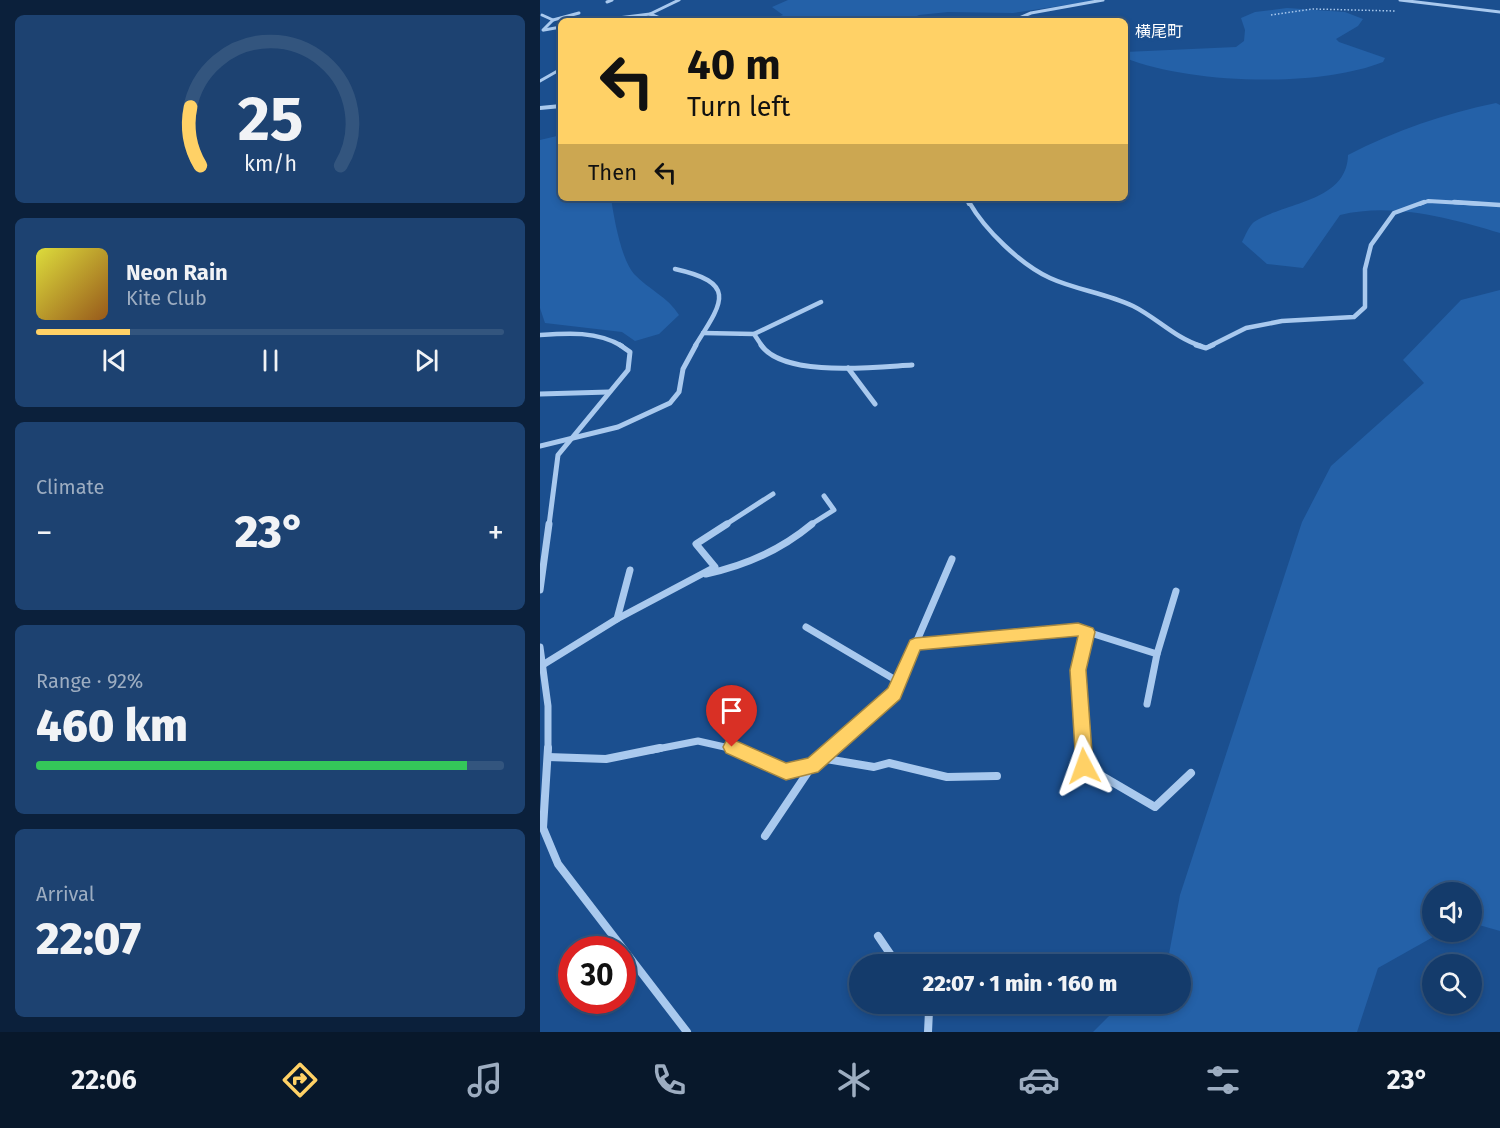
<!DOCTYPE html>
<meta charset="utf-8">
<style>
body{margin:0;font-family:"Fira Sans","Noto Sans JP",sans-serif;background:#1d4271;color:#f1f3f6;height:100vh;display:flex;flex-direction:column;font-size:22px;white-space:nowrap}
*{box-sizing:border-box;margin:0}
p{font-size:20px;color:#9dadc1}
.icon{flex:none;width:33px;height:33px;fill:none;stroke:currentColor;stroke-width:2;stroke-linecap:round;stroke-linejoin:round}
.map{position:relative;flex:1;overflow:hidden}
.details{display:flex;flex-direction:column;gap:15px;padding:15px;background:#0b203b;width:540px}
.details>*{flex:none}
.banner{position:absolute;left:18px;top:18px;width:570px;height:183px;border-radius:9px;box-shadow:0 3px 9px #0003,0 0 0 2px #33557e;background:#ffd166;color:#111;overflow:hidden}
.buttons{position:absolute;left:882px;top:882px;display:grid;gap:12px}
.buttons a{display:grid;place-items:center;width:60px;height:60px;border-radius:50%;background:#143b6b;box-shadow:0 3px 9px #0003,0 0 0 2px #33557e;font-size:30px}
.speed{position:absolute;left:18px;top:936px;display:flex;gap:12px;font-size:30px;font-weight:700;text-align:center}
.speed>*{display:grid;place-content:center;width:78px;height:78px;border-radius:50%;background:#143b6b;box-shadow:0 3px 9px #0003,0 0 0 2px #33557e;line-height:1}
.speed .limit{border:9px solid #d22;background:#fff;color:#111}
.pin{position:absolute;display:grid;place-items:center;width:51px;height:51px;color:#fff;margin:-62px -26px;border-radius:50% 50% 50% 0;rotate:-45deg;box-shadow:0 0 6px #0007}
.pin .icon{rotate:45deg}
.me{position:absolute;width:66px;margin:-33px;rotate:356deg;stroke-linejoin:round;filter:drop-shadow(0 0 4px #0008)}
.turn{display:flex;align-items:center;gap:21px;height:126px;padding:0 30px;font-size:27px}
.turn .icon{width:78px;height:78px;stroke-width:2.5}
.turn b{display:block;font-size:42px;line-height:51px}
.then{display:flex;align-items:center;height:57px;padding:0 30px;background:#0003;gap:12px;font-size:22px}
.big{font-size:45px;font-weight:800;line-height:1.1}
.details .card{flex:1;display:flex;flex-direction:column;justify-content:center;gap:9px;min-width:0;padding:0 21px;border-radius:9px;background:#1d4271}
.details .dial{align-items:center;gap:0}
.dial svg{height:156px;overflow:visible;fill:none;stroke:#33557e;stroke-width:7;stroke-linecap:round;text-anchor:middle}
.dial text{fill:#f1f3f6;stroke:none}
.song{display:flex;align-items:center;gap:18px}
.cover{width:72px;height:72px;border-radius:9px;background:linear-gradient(135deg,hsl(60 70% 55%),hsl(30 70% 35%))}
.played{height:6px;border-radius:3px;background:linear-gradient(90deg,#ffd166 20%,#33557e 20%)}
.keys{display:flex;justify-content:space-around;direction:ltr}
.heat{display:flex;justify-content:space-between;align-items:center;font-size:33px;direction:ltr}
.charge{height:9px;border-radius:4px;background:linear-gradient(90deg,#34c759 92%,#33557e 0)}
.trip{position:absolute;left:309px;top:954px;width:342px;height:60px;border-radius:30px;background:#143b6b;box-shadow:0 3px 9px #0003,0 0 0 2px #33557e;font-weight:800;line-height:60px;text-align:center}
.menu{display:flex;height:96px;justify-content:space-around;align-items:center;background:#08182b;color:#9dadc1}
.menu .icon{width:42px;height:42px}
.menu .on{color:#ffd166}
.menu b{font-size:27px;color:#f1f3f6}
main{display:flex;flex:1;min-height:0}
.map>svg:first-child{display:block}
.green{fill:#2461a8}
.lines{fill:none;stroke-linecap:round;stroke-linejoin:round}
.path{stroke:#a9c9ee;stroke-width:1.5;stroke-dasharray:1.5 2;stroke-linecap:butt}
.street-far5{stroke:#a9c9ee;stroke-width:3}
.street-far4{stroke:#a9c9ee;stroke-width:4}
.street-far3{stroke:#a9c9ee;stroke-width:4.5}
.street-far2{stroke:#a9c9ee;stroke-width:5}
.street-far1{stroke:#a9c9ee;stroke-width:7}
.street{stroke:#a9c9ee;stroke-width:8}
.route{fill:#ffd166;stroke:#a68842;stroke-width:1.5}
.labels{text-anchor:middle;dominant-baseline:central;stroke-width:6;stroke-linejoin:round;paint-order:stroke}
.far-quarter-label{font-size:16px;fill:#fff;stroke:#1b4f8f}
</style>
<main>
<section class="details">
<div class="card dial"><svg viewBox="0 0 100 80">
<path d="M14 69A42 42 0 1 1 86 69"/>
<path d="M14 69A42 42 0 0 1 9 39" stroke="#ffd166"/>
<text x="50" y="56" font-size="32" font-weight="700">25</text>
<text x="50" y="72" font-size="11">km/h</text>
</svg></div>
<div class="card">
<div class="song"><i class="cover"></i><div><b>Neon Rain</b><p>Kite Club</p></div></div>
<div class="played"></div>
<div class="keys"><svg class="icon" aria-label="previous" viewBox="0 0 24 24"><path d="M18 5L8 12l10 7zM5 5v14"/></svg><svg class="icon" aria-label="pause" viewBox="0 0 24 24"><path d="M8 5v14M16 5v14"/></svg><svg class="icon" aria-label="next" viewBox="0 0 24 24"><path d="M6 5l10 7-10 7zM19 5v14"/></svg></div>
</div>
<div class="card"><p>Climate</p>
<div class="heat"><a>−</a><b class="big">23°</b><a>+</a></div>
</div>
<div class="card"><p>Range · 92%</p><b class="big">460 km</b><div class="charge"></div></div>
<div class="card"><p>Arrival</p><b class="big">22:07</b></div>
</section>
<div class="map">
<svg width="960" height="1032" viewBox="0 0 960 1032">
<rect width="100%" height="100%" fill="#1b4f8f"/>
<g class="green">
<polygon points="248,0 560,0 473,13 408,12 379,15 366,21 226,21 243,15 232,7"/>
<path d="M 747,8 L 805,12 L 823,19 L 818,26 L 796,39 L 799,42 L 845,58 L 843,62 C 777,88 651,84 585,58 L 585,52 L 696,47 L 704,41 L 705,30 L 701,18 L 715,12 Z"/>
<path d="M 956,103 L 960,105 L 960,233 C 910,218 852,202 800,215 L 763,268 L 727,264 L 702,242 C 705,236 709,226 714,222 C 745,202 807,202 808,155 C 856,130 904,114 956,103 Z"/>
<path d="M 21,135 L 21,198 L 71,198 C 74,218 81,259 94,274 C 108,289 128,297 139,315 L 119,334 L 95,341 L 82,332 L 5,323 L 0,308 L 0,140 Z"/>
<polygon points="960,290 960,931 932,923 932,892 892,892 892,932 902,932 838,968 817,1032 553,1032 581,1004 640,1004 640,964 619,964 629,954 640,895 762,522 791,466 884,383 863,360 921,300"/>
</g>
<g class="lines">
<polyline class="path" points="731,15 773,9 855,11"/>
<g class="street-far5">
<polyline points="860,0 960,12"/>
<polyline points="67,2 72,0"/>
<polyline points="110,14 139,0"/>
<polyline points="2,15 13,20 3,30"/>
<polyline points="13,20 39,13"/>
<polyline points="54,21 110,14 127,21"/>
<polyline points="472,21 491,13 563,0"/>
<polyline points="4,30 21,27"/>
<polyline points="0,81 21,69"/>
</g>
<g class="street-far4">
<polyline points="0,108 21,106"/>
<polyline points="426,198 429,204"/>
<polyline points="880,204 888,201 941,204"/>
</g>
<g class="street-far3">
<path d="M 429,202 C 445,230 480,264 510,278 C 536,290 566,293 593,306 C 617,318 635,338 661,346"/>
<polyline points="914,202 960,205"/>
<path d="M 135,269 C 198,283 183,302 155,346"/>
<polyline points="163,333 214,334 222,346"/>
<polyline points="214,334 281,302"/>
<path d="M 0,335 C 28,333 57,331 82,346"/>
<polyline points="670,346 706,328 742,321 814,317 825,307 825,269 831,245 854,213 884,202"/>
</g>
<g class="street-far2">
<path d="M 221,345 C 244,378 336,367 372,365"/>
<polyline points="656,345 666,348 673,345"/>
<polyline points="308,368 335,404"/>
<polyline points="0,394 69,392"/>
<polyline points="0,446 78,427 130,403 139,392 143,369 156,345"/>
<polyline points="9,525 18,455 88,370 90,352 80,345"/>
<polyline points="185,525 233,494"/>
<polyline points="270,525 294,510 284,496"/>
</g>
<g class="street-far1">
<path d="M 166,574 C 204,566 242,549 272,524"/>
<polyline points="0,590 9,524"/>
<polyline points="77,619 175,567 156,544 187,524"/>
<polyline points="266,627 359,682"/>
<polyline points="375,644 538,629 617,654 607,704"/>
<polyline points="0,647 8,706 8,750"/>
<polyline points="617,654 636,591"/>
<polyline points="1,666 77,619 90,570"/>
<polyline points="112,750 158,741 198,750"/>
<polyline points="290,750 354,694 412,559"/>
<polyline points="544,750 538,670 548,632"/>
</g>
<g class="street">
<polyline points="8,748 3,828 18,864 147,1032"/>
<path d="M 195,748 C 239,769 251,784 292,748"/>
<polyline points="544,748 545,766 615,807 651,773"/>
<polyline points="8,757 66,759 120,748"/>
<polyline points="280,758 334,767 349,763 407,777 457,776"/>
<polyline points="225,836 272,766"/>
<polyline points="338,936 357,964"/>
<polyline points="384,1004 389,1011 388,1032"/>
</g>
</g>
<polygon class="route" points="538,623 553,628 555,632 546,670 553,766 551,772 544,774 538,772 536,766 530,670 538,636 380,650 360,699 278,772 246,780 186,753 183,747 186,741 192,739 246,763 268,758 348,688 370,640 375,638"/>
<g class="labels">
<g class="far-quarter-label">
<text x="619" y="31">横尾町</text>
</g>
</g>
</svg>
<div class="buttons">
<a><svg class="icon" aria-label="sound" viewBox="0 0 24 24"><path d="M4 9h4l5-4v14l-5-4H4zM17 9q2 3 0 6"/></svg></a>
<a><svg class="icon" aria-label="search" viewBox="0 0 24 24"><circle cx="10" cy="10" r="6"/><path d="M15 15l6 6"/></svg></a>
</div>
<div class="speed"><div class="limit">30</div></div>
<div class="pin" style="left:192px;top:747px;background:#d93025"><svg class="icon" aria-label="arrive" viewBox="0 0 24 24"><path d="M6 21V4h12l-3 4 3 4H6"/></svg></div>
<svg class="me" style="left:544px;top:766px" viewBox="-20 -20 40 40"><path d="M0-17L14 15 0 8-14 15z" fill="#ffd166" stroke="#fff" stroke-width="4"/></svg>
<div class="trip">22:07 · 1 min · 160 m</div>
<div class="banner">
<div class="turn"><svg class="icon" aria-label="left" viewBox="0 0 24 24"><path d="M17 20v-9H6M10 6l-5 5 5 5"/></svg><div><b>40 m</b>Turn left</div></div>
<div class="then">Then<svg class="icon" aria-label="left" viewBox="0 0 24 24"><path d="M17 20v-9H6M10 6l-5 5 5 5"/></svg></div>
</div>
</div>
</main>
<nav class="menu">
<b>22:06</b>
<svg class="icon on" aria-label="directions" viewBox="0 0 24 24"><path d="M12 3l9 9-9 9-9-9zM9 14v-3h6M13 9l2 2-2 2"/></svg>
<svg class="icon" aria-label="music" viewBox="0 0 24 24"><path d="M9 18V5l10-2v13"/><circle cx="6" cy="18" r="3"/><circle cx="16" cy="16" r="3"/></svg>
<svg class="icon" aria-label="phone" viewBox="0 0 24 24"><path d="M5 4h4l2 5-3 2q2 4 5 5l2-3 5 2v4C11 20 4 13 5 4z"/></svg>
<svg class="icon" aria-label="climate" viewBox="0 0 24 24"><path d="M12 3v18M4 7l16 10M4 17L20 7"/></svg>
<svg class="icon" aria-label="car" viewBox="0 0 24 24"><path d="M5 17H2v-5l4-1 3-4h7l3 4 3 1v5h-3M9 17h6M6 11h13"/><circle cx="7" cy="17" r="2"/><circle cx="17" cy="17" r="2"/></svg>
<svg class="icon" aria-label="filters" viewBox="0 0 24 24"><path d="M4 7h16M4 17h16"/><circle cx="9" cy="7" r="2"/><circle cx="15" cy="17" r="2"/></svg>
<b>23°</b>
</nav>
